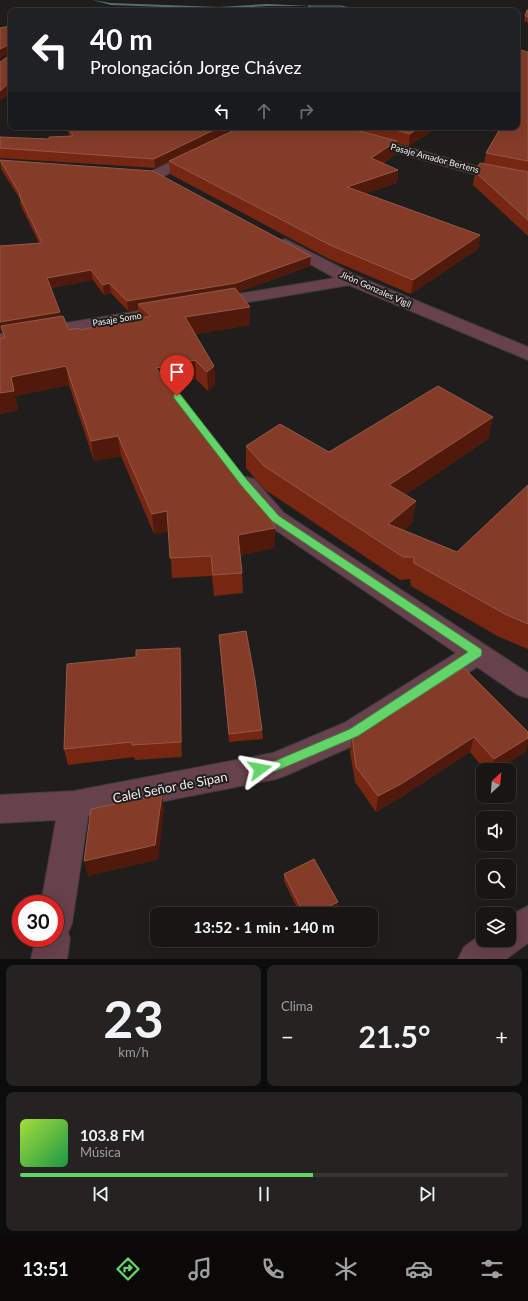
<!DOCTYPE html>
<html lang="es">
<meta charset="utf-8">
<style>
body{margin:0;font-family:Lato,sans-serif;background:#252322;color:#f1f3f6;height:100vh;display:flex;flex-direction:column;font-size:15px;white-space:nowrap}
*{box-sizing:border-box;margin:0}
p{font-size:13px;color:#9f9fa0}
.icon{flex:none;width:22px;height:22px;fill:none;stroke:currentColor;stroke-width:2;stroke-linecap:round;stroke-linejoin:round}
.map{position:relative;height:959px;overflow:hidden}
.sheet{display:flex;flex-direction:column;gap:6px;padding:6px;background:#0d0c0c;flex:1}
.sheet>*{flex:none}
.top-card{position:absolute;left:8px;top:8px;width:512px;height:122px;border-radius:8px;box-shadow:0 4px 16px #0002,0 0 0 1px #363534;background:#202124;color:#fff;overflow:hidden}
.needle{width:26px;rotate:26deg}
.fabs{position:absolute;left:476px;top:763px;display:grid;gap:8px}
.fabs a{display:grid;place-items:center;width:40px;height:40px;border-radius:8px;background:#181615;box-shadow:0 4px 16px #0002,0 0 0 1px #363534;font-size:20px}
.speed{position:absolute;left:12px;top:895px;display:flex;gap:8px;font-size:20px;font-weight:700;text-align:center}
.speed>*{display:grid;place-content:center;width:52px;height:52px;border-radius:50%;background:#181615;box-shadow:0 4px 16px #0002,0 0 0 1px #363534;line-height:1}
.speed .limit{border:6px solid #d22;background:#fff;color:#111}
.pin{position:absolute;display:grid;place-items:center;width:34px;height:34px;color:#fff;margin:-41px -17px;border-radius:50% 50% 50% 0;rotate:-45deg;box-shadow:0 0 4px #0007}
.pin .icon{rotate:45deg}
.me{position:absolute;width:44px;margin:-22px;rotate:77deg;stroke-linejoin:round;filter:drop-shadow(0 0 3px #0008)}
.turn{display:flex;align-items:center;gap:14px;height:84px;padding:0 16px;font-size:18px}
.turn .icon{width:52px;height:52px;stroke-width:2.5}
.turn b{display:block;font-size:28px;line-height:34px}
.lanes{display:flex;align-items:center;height:38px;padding:0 16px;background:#0003;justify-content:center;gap:20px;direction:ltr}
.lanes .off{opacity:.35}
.big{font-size:30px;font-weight:700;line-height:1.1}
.sheet .tile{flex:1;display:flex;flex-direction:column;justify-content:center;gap:6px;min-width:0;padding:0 14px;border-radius:8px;background:#252322}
.sheet .dial{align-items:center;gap:0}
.dial b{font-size:52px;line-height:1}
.song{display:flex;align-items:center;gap:12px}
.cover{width:48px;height:48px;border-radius:6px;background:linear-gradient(135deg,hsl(80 70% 55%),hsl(140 70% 35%))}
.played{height:4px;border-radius:2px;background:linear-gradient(90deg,#63d468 60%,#363534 60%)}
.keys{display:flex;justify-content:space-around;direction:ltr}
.heat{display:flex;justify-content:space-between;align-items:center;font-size:22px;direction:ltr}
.sheet .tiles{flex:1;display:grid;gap:6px;grid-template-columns:1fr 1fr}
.tile:last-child{grid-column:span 2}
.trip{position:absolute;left:150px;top:907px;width:228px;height:40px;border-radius:8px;background:#181615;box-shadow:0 4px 16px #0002,0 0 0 1px #363534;font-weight:700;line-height:40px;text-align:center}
.tab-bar{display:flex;height:64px;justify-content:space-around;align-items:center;background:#0a0908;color:#9f9fa0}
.tab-bar .icon{width:28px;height:28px}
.tab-bar .on{color:#63d468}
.tab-bar b{font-size:18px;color:#f1f3f6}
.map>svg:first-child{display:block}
.water{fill:#0c3d3e;stroke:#517373}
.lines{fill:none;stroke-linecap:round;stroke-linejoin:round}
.stream{fill:#517373;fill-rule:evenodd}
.minor-casing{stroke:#3d3b3a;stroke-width:2}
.minor{fill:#67414c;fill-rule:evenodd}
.wall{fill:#772612;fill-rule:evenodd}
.shaded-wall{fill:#4f1a0c}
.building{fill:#843c29;stroke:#955848}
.route{fill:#63d468;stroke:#408a44}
.labels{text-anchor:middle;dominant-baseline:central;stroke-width:4;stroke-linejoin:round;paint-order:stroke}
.far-street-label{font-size:9px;fill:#f1f0ef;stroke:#201e1c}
.near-street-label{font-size:13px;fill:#f1f0ef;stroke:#201e1c}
</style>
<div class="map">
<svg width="528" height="959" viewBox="0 0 528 959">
<rect width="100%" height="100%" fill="#201e1c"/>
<polygon class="water" points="308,6 341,6 354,9 380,11 321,11"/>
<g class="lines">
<polygon class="stream" points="92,0 111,3 219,7 267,4 310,6 267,6 219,9 111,5"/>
<g class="minor-casing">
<g id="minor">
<polygon points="314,127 334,127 476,166 528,176 528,184 470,173 316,130"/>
<polygon points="197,149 202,150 204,153 202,156 162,177 152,177 150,174 152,171"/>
<polygon points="285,239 357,276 528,347 528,360 349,285 214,308 208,307 205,303 208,299 214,298 335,278 279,247 277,244 279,241"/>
<polygon points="168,306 174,307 177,311 174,315 0,344 0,334"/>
<polygon points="246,477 254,479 284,513 528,673 528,698 518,695 477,667 364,741 287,775 276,779 88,816 72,923 68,933 70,938 67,959 31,959 36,938 55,938 55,904 41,904 56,820 0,823 0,795 74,791 273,753 344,723 456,653 268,525 235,484 238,479"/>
<polygon points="528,906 528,943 506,959 458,959 464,947 483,933 483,940 509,940 509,916"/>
</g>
</g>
<use href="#minor" class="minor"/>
</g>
<g class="wall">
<polygon points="528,10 528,23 524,21 525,16"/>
<polygon points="11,26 11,92 10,93 0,101 0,62 10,55 10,52 0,58"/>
<polygon points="528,52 528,236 473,185 475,172 484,164 486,153 500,128 496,127 517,127"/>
<polygon points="65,127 226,127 227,133 155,168 0,158 0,137 49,139 70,136"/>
<polygon points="241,127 438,127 409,146 397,143 396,154 383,163 398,170 397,183 365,193 480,235 478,249 411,294 329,259 170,174 169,161"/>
<path d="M 0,160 L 310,266 L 238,292 L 250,307 L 250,325 L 195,334 L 214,366 L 215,385 L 208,391 L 196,379 L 169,385 L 275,528 L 274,548 L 240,555 L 242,573 L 243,593 L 214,596 L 212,576 L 172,578 L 169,531 L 154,534 L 121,456 L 94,461 L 69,385 L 15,396 L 18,410 L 0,414 L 0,338 L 4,338 L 2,332 L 1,332 L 0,328 L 0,246 L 39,243 L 20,204 L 20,199 L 1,169 ZM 93,280 L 104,295 L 111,293 L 128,311 L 138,309 L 139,319 L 80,330 L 69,330 L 61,316 L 50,288 Z"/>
<polygon points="493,417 488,439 405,495 416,501 412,523 404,530 457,552 528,485 528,649 499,637 411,586 410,579 400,580 264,489 246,468 246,446 329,452"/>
<polygon points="219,635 262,730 263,739 229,742"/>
<polygon points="180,648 182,664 182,757 135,760 134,757 68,765 64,749 136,657"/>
<polygon points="464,668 526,751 497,770 485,770 470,752 398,799 376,812 355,782 350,752 352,736 373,725"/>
<polygon points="284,874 337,910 328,914 300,914 284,881"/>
</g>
<g class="shaded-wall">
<polygon points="10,44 11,52 0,58 0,49"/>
<polygon points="8,84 10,93 0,101 0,91"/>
<polygon points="220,127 226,127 227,133 155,168 154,159"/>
<polygon points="420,127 438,127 409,146 410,134"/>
<polygon points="397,141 396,154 370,170 371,158"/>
<polygon points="398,170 397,183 346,200 347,187"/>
<polygon points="480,235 478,249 411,294 413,280"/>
<polygon points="311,256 310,266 236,293 138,304 138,309 128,311 127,301"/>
<polygon points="91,270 93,280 48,288 47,278"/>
<polygon points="109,283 111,293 104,295 103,285"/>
<polygon points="250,307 250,325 186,336 185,317"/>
<polygon points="60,312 62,322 1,326 2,332 1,332 0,326 0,322"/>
<polygon points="195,360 196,379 157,387 156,368"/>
<polygon points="66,366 69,385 15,396 18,410 0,414 0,393 11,377"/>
<polygon points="214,366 215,385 208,391 207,372"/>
<polygon points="493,417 488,439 386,508 389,485"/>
<polygon points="118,436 121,456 94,461 91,441"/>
<polygon points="416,501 412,523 386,546 388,524"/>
<polygon points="167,511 169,531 154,534 152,514"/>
<polygon points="275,528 274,548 238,556 238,535"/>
<polygon points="180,648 182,664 182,757 181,742"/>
<polygon points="474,737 470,752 398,799 376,812 378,796"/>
<polygon points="528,738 528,745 526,751 497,770 491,770 494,759"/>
<polygon points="162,794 164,810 158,860 88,876 84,861"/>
<polygon points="338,902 337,910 328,914 313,914"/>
</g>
<g class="building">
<polygon points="527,10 528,10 528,17 525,16"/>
<polygon points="11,26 11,84 8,84 0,91 0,62 10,55 10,44 0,49 0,28"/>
<polygon points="517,49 528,52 528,161 486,153 501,127 517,127"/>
<polygon points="69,127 220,127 154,159 0,148 0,137 49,139 49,137 73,136"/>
<polygon points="241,127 344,127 397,141 371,158 398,170 347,187 480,235 413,280 330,245 169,161"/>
<polygon points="385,127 420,127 410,134"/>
<polygon points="0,160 153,171 311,256 236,283 127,301 109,283 103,285 91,270 47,278 60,312 0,322 0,246 42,243 19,195 20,194"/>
<polygon points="480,163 528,172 528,220 475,172"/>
<polygon points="235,288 250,307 185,317 214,366 207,372 195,360 156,368 234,469 263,502 275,528 238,535 242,573 213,575 211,556 170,558 167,511 152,514 118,436 91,441 66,366 11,377 14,391 0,393 0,338 5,338 1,326 63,316 69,330 79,328 80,330 151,316 138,304"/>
<polygon points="438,386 493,417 389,485 416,501 388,524 457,552 528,485 528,624 505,614 414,563 414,557 403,557 264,466 246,446 280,424 329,452"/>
<polygon points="246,631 255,680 262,730 229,734 219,635"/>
<polygon points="180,648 181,742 132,745 132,742 64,749 67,664 136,657 136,650"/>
<polygon points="464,668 528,732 528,738 494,759 474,737 401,784 378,796 356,767 352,736 373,725"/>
<polygon points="162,794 155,845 84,861 91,809"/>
<polygon points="314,859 338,902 313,914 304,914 284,874"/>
</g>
<polygon class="route" points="174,394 180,394 247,480 279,516 481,649 482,652 481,656 358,736 276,771 260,774 256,773 254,769 256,765 275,761 350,729 468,652 272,521 241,485 174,398"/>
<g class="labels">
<g class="far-street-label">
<text transform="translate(435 158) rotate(15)">Pasaje Amador Bertens</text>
<text transform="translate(376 289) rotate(24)">Jirón Gonzales Vigil</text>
<text transform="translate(117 319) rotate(-9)">Pasaje Somo</text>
</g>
<g class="near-street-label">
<text transform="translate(170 787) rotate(-11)">Calel Señor de Sipan</text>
</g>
</g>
</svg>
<div class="fabs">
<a><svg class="needle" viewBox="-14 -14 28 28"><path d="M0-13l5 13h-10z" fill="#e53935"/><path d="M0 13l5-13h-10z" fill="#9f9fa0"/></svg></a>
<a><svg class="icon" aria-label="sound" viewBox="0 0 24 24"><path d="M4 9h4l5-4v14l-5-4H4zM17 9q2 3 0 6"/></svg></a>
<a><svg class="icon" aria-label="search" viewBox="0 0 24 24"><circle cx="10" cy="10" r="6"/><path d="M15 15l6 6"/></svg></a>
<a><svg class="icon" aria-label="layers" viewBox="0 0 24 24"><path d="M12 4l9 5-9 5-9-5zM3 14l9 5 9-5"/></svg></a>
</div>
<div class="speed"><div class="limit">30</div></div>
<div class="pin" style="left:177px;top:396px;background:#d93025"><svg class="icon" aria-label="arrive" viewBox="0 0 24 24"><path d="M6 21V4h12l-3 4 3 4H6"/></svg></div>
<svg class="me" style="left:260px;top:769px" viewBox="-20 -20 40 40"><path d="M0-17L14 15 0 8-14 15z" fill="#63d468" stroke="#fff" stroke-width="4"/></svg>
<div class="trip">13:52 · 1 min · 140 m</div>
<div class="top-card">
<div class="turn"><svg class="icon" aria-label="left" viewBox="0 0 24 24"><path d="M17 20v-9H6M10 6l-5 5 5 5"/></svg><div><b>40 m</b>Prolongación Jorge Chávez</div></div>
<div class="lanes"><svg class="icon" aria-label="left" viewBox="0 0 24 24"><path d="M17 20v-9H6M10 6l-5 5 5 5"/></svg><svg class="icon off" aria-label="ahead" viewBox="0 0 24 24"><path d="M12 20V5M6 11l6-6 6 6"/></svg><svg class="icon off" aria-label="right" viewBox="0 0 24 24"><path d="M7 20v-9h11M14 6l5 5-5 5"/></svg></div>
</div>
</div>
<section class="sheet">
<div class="tiles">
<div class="tile dial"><b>23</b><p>km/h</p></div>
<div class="tile"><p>Clima</p>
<div class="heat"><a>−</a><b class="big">21.5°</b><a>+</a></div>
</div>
<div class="tile">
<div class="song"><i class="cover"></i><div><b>103.8 FM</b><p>Música</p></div></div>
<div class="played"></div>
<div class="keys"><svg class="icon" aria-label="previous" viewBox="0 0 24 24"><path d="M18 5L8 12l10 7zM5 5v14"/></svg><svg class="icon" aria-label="pause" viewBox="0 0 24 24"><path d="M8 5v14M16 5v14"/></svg><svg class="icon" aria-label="next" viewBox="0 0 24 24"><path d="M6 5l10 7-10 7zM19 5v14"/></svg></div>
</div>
</div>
</section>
<nav class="tab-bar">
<b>13:51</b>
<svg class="icon on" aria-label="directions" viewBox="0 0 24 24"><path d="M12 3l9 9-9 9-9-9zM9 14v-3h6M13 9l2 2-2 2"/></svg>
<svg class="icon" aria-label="music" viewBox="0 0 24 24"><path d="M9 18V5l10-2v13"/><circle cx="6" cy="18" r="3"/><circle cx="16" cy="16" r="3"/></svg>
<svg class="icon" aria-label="phone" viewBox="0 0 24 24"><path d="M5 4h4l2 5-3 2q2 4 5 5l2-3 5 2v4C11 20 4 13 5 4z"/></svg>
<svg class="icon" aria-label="climate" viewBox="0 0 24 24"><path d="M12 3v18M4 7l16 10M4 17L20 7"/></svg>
<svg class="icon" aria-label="car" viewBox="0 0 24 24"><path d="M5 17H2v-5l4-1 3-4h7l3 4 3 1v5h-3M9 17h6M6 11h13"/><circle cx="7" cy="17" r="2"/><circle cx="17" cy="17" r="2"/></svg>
<svg class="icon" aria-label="filters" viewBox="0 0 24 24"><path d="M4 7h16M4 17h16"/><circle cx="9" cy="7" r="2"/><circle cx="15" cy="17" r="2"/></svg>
</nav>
